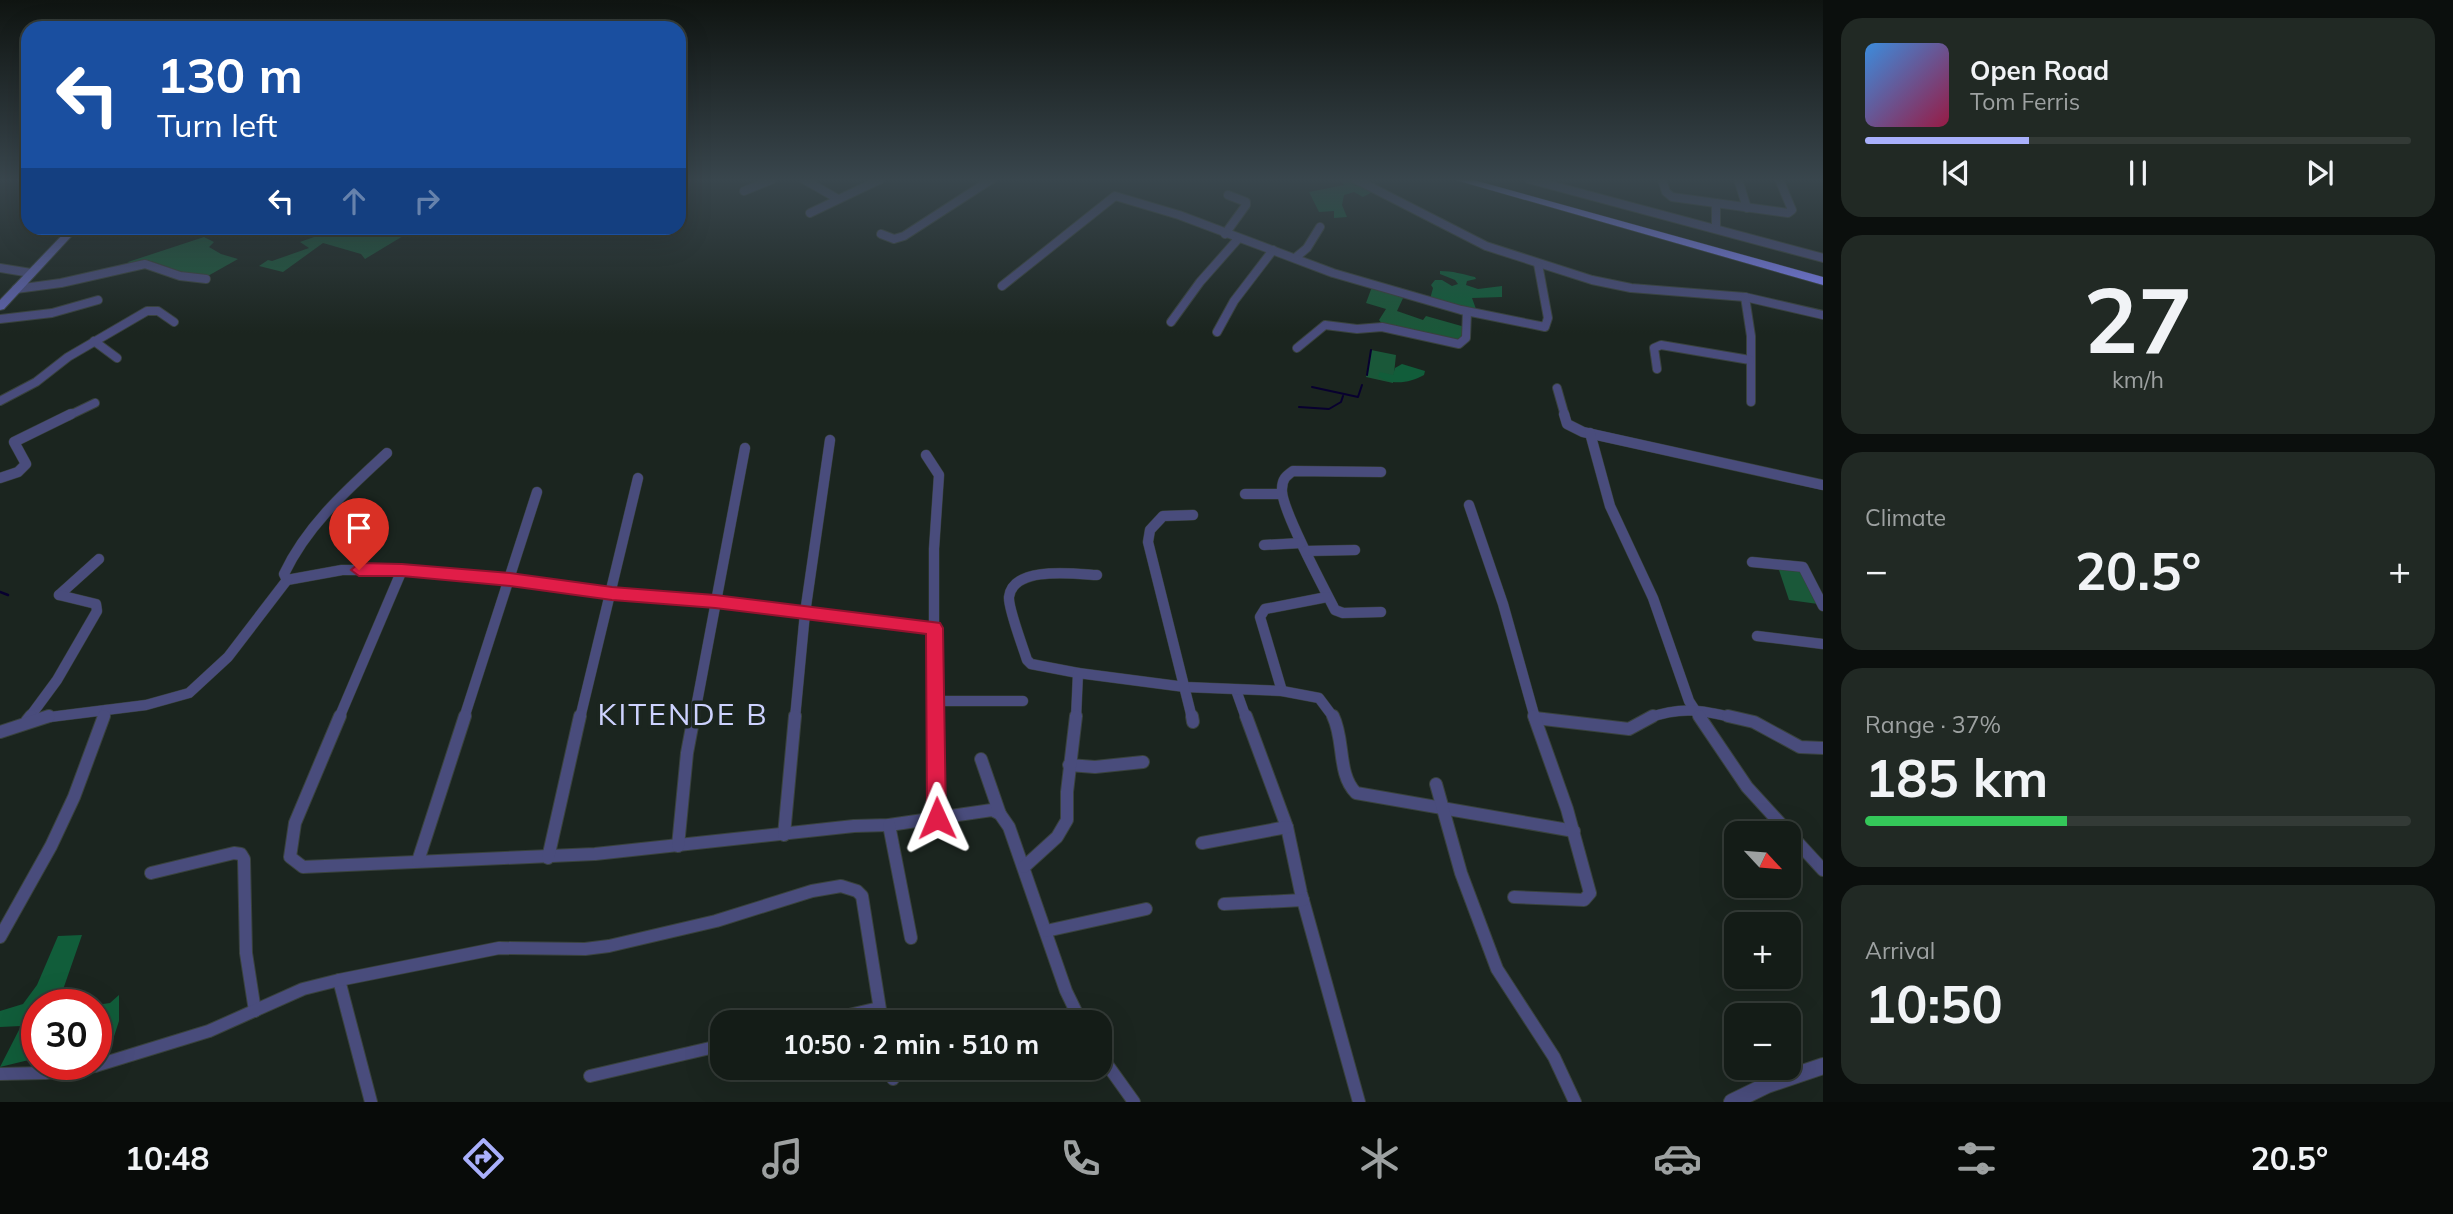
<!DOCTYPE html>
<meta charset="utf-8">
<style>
body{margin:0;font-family:Mulish,sans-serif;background:#212924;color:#f1f3f6;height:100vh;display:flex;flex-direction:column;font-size:26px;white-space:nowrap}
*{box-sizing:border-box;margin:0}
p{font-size:23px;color:#9da1a1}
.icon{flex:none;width:38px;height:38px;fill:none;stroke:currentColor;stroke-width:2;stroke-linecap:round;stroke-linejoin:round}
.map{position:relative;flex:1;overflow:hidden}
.side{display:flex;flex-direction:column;gap:18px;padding:18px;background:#0b0f0d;width:630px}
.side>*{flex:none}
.hud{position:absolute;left:21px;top:21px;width:665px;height:214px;border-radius:21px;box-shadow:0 7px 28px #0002,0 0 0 2px #333a36;background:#1a4fa0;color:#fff;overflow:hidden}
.needle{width:46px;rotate:116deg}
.buttons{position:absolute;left:1724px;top:821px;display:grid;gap:14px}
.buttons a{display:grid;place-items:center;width:77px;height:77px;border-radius:14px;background:#141c17;box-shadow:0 7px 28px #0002,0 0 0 2px #333a36;font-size:35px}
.speed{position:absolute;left:21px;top:989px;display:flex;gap:14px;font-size:35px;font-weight:700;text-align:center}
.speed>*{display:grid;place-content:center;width:91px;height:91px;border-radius:50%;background:#141c17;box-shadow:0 7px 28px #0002,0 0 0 2px #333a36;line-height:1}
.speed .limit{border:10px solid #d22;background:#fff;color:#111}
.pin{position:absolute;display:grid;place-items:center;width:60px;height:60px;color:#fff;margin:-72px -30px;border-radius:50% 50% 50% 0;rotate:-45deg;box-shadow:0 0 7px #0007}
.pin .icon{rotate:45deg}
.me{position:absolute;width:77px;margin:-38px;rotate:359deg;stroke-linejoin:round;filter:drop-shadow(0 0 5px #0008)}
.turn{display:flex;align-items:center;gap:24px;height:147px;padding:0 21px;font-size:32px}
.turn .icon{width:91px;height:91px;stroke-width:2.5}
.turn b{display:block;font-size:49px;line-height:60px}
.lanes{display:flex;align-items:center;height:66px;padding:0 21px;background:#0003;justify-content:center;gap:35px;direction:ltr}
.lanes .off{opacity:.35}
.big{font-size:52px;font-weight:700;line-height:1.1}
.side .card{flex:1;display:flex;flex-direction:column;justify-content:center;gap:10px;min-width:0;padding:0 24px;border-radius:21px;background:#212924}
.side .dial{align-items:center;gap:0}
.dial b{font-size:91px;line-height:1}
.song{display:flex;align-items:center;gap:21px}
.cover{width:84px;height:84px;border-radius:10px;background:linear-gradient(135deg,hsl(210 70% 55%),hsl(340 70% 35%))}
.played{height:7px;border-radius:4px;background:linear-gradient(90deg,#a9b0fc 30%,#333a36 30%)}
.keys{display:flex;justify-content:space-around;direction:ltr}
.heat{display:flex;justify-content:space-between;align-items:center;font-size:38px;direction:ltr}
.charge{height:10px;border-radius:5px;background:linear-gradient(90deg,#34c759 37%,#333a36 0)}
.trip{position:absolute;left:710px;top:1010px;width:402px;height:70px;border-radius:21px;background:#141c17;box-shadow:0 7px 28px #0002,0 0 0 2px #333a36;font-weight:700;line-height:70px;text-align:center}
.menu{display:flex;height:112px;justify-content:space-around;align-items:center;background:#080b09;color:#9da1a1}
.menu .icon{width:49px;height:49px}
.menu .current{color:#a9b0fc}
.menu b{font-size:32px;color:#f1f3f6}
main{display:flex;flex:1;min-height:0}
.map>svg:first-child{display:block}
.green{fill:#1a5839}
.forest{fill:#115d3a}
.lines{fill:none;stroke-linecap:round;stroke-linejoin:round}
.stream-far1{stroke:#08002f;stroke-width:2}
.stream{stroke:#08002f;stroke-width:2.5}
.minor-far2-casing{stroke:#39423d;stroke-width:10}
.minor-far1-casing{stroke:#39423d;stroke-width:11}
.minor-casing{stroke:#39423d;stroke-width:14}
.tertiary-casing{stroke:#39423d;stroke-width:18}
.secondary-casing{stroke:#39423d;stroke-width:2}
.motorway-casing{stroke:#39423d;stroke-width:1}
.minor-far2{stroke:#494c7c;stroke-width:8}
.minor-far1{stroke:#494c7c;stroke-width:10}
.minor{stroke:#494c7c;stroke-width:12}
.tertiary{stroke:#494c7c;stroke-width:16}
.secondary{fill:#5f63af;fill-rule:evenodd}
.motorway{fill:#8083fb;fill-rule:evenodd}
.route{fill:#e11d48;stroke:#92132f;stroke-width:2}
.labels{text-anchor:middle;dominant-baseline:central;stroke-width:7;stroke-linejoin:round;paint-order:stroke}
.quarter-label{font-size:30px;letter-spacing:2px;fill:#cdd2fe;stroke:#1b251f}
</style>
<main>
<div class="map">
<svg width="1823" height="1102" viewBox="0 0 1823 1102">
<rect width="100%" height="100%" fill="#1b251f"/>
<g class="green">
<polygon points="295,228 391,228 405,230 408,233 365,259 361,254 323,243 283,272 259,266 268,260 272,261 309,248 300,242 314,237 315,231 298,234"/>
<polygon points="204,237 214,242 209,247 221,254 238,259 206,277 188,274 151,261 131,266 128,262"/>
<polygon points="1373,284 1405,294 1397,311 1423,320 1426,316 1465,327 1462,342 1383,325 1379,320 1386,309 1366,303"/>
<polygon points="1371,350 1396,355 1393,383 1366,377"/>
<polygon points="1778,567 1801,569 1818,604 1789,600"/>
</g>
<g class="forest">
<polygon points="1343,179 1359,179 1354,186 1364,186 1374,191 1363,197 1354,192 1344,195 1342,205 1347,217 1334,218 1334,211 1319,212 1309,192 1344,185 1340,180"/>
<path d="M 1440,271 C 1453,271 1462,274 1475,277 L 1476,279 L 1467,281 L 1466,285 L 1478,289 L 1502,286 L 1502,297 L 1472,298 L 1476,309 L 1470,310 L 1430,299 L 1433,288 L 1431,285 L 1435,280 L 1442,280 L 1452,286 L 1458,284 L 1455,280 L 1440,274 Z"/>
<path d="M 1402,364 L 1425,371 L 1424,375 C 1410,383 1391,386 1378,376 L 1380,372 L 1393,375 L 1395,368 Z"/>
<polygon points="82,935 58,1004 37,1004 37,1058 0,1067 21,1026 0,1027 0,1011 23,1004 37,985 58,936"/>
<polygon points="119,995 119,1021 107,1058 96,1058 96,1005 110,1003"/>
</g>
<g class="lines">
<g class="stream-far1">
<polyline points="1367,375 1371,350"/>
<polyline points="1312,387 1358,397 1362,385"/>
<polyline points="1299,407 1329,409 1341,402 1343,396"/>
</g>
<polyline class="stream" points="0,592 8,595"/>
<g class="minor-far2-casing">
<g id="minor-far2">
<polyline points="803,179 838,199"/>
<polyline points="1355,179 1486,246 1592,280 1631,288 1745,297 1823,315"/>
<polyline points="1528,179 1823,258"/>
<polyline points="1662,179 1666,192 1672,197 1788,213 1792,210 1779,179"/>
<polyline points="1738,179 1747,208"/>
<polyline points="744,191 773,179"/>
<polyline points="1716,203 1716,228"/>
<polyline points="810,213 881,179"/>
<polyline points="881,234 894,239 904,236 992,179"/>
<polyline points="1225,234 1246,205 1246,202 1228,195"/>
<polyline points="1295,258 1307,248 1320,227"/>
<polyline points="0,268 31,273"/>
<polyline points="1002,286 1115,196 1179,215 1333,273 1461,310 1545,327 1548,318 1538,264"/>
<polyline points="16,289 61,283 145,264 180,276 206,279"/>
<polyline points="1745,297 1751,336 1751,402"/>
<polyline points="0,319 52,313 98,300"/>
<polyline points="1171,322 1200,282 1238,239"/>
<polyline points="1217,332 1234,301 1273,250"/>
<polyline points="94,341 117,358"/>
<polyline points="1297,348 1325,325 1357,329 1382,327 1459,344 1466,338 1467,312"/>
<polyline points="1657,369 1654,348 1661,345 1750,360"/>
<polyline points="1557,388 1565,416"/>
<polyline points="0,401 36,382 68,357 147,311 158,311 174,322"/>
<polyline points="68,416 95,403"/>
</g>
</g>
<g class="minor-far1-casing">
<g id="minor-far1">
<polyline points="1564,414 1567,424 1583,432 1823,485"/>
<polyline points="1590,433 1610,506 1653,598 1689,701 1700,718"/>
<polyline points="926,455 939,475 934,549 934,628"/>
<path d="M 1381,472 L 1293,471 C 1286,476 1282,479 1282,489 C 1280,507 1324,588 1335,610 L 1343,613 L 1381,612"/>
<polyline points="0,478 18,472 26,464 14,442 71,414"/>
<polyline points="1245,494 1282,494"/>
<polyline points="1469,505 1503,604 1535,718"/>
<polyline points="1264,545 1301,543"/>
<polyline points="1306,551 1355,550"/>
<polyline points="1752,562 1803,567 1823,606"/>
<polyline points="287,580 342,570 402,570 510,579 613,594 715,602 934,628 935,718"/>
<polyline points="59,595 99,559"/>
<polyline points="1757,636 1823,644"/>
<path d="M 1078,673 L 1031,664 L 1027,660 C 1023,647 1008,608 1009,597 C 1013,565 1076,574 1097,575"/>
<polyline points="1236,690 1246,718"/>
<polyline points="1282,691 1260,617 1265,609 1327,597"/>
<polyline points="935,701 1023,701"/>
<polyline points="29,718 57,680 97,611 96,604 59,595"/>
<path d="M 42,718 L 146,705 L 189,693 L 228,657 L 287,580 L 284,574 C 307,525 348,489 387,453"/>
<polyline points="103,718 106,710"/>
<polyline points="339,718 402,570"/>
<polyline points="464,718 537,492"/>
<polyline points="580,718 638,478"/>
<polyline points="694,718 745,448"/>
<polyline points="795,718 805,613 830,440"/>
<polyline points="1076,718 1078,673 1185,687 1282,691 1319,698 1334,718"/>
<polyline points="1192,718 1148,542 1150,530 1163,516 1193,515"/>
<path d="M 1648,718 C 1682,706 1701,710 1735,718"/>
</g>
</g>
<g class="minor-casing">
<g id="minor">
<polyline points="340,716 295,823 290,857 303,867 595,854 854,826 889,825 992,810 1000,814 1009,827 1066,991 1081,1022"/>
<polyline points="935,716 937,818"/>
<polyline points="1192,716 1193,722"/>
<polyline points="1246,716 1287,827 1301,893 1359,1102"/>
<path d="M 1333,716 C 1345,740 1337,774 1356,793 L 1574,831"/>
<polyline points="1699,716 1747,787 1823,870"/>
<polyline points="1728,716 1754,722 1800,747 1823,748"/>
<polyline points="1535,718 1629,729 1653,716"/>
<polyline points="27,721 31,716"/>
<polyline points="0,732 49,716"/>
<polyline points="981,759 1000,814"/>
<polyline points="1069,765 1095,767 1143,762"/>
<polyline points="1436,784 1461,873 1497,969 1554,1057 1575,1102"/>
<polyline points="889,825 911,938"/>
<polyline points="784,835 795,716"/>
<polyline points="1202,843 1287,827"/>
<polyline points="678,846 687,753 694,716"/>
<polyline points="548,858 580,716"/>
<polyline points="418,861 465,716"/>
<polyline points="1024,867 1057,837 1067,820 1067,792 1076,716"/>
<polyline points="151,873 234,853 241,854 244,859 246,953 255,1011"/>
<polyline points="1514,897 1584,900 1590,893 1567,809 1534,716"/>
<polyline points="1224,904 1303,900"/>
<polyline points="1046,931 1146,909"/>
<polyline points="0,937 51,846 74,797 104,716"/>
<polyline points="339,980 371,1102"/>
<polyline points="819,1022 879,1008"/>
<polyline points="1101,1056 1134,1102"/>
<polyline points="890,1068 893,1079"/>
<polyline points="0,1074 45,1073 95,1066 209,1031 303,989 339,980 499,948 585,949 609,946 716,921 812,891 841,886 857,891 862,896 882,1022"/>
<polyline points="590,1076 723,1045"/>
</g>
</g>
<g class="tertiary-casing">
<polyline id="tertiary" points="1732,1102 1767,1085 1823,1066"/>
</g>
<g class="secondary-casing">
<polygon id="secondary" points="69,228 79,228 4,309 0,310 0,300"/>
</g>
<g class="motorway-casing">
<polygon id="motorway" points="1452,179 1470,179 1823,277 1823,285"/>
</g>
<use href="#minor-far2" class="minor-far2"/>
<use href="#minor-far1" class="minor-far1"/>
<use href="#minor" class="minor"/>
<use href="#tertiary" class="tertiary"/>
<use href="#secondary" class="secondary"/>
<use href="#motorway" class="motorway"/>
</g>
<linearGradient id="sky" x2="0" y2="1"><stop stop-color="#0f1411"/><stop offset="0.54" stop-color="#39464d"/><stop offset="1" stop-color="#39464d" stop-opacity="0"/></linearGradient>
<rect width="1823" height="333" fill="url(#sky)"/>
<polygon class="route" points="359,563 402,564 510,573 612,587 715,595 940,623 943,628 946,818 944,824 937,827 930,824 927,818 926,634 715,608 612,600 510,586 402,576 359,576 351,570"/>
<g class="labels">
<g class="quarter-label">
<text x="683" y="714">KITENDE B</text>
</g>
</g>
</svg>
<div class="buttons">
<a><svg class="needle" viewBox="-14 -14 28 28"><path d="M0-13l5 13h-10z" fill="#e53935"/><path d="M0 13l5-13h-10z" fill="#9da1a1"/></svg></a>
<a>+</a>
<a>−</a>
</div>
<div class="speed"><div class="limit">30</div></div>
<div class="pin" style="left:359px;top:570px;background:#d93025"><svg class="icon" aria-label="arrive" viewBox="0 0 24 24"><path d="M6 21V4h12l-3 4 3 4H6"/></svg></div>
<svg class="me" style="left:937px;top:818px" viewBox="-20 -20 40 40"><path d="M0-17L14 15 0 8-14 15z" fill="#e11d48" stroke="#fff" stroke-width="4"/></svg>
<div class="trip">10:50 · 2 min · 510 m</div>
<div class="hud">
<div class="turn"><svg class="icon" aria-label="left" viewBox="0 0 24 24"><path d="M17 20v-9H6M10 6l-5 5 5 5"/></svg><div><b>130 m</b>Turn left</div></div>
<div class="lanes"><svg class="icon" aria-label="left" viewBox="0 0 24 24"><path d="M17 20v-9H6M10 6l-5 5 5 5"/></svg><svg class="icon off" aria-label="ahead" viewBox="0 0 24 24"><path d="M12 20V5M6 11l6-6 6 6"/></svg><svg class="icon off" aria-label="right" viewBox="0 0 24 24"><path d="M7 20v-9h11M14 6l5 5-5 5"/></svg></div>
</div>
</div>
<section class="side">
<div class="card">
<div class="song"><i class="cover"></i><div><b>Open Road</b><p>Tom Ferris</p></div></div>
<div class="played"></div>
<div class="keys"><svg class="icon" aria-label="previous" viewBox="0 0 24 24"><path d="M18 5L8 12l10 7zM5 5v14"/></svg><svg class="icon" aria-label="pause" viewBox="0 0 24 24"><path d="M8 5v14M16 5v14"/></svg><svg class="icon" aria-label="next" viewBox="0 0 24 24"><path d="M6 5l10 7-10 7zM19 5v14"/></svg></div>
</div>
<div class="card dial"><b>27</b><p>km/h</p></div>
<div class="card"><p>Climate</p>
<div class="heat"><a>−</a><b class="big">20.5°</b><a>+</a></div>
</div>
<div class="card"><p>Range · 37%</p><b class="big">185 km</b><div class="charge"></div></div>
<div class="card"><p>Arrival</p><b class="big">10:50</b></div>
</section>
</main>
<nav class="menu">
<b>10:48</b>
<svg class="icon current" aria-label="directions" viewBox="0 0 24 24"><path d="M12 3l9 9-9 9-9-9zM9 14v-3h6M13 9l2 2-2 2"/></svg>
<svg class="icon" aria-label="music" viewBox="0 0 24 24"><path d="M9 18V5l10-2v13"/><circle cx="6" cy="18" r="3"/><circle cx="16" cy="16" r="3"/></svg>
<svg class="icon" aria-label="phone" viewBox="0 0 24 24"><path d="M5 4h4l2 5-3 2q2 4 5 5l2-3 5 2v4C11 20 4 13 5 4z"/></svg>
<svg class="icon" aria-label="climate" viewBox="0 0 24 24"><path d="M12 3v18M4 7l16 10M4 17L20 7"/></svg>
<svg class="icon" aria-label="car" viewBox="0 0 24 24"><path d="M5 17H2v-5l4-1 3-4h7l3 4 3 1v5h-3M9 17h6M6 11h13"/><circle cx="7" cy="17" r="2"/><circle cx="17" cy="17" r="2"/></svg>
<svg class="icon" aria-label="filters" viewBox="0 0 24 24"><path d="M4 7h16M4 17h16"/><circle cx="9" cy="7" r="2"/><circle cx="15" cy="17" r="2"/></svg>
<b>20.5°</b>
</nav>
